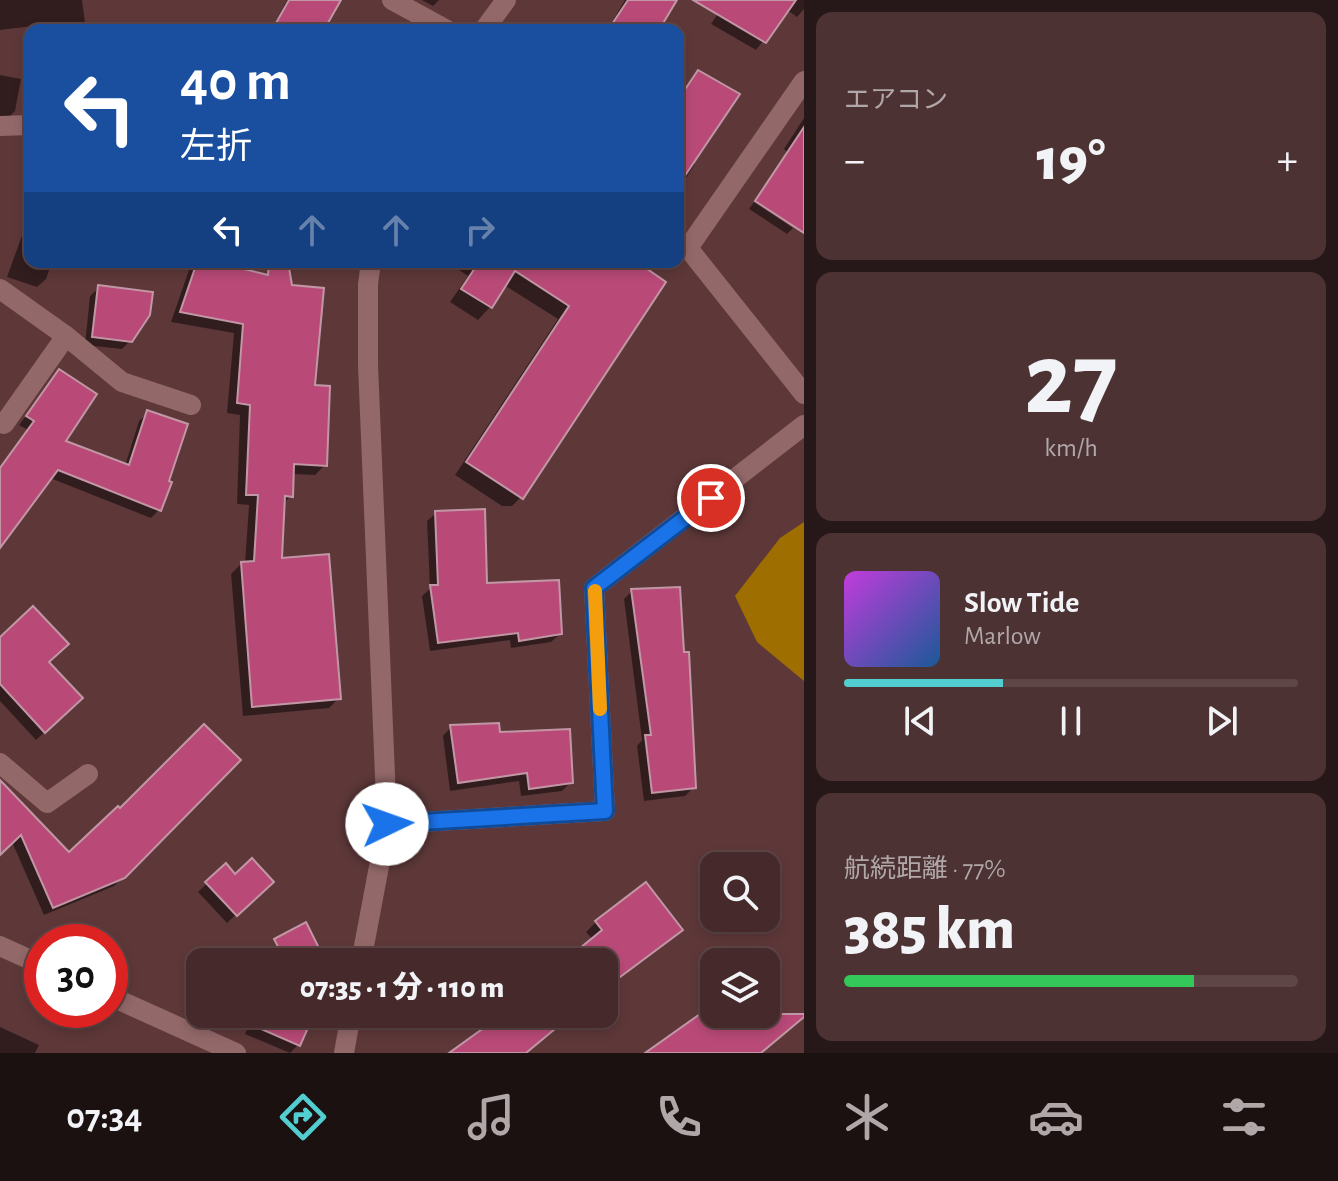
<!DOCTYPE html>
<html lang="ja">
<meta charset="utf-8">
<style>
body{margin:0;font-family:"Alegreya Sans","Noto Sans JP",sans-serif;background:#4d3233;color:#f1f3f6;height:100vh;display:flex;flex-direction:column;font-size:30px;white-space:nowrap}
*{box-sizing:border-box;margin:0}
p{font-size:26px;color:#b0a7a9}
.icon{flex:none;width:44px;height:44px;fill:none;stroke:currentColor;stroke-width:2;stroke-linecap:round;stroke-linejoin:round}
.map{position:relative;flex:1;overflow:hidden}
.sheet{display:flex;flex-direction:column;gap:12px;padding:12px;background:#261718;width:534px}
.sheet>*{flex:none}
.top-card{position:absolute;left:24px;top:24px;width:660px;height:244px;border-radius:16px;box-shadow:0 4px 12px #0003,0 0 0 2px #5e4647;background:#1a4fa0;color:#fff;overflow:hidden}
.controls{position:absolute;left:700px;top:852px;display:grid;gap:16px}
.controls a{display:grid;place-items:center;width:80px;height:80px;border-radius:16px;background:#462a2b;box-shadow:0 4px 12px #0003,0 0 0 2px #5e4647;font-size:40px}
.speed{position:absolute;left:24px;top:924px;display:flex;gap:16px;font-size:40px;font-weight:700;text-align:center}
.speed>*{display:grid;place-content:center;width:104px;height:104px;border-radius:50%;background:#462a2b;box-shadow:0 4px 12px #0003,0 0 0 2px #5e4647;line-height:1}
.speed .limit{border:12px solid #d22;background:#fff;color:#111}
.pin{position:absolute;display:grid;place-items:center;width:68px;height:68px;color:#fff;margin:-34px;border:4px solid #fff;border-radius:50%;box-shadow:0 2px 8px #0007}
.me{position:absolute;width:88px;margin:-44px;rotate:87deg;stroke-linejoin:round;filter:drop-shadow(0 0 6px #0008)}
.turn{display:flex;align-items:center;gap:28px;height:168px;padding:0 24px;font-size:36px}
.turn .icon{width:104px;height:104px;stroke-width:2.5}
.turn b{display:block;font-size:56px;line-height:68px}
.lanes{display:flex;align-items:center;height:76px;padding:0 24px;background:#0003;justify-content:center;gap:40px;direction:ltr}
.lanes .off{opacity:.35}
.big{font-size:60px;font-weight:800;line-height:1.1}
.sheet .card{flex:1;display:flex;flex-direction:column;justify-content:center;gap:12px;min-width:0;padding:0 28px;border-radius:16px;background:#4d3233}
.sheet .dial{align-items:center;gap:0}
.dial b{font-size:104px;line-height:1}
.song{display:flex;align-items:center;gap:24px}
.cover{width:96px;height:96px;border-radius:12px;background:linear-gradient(135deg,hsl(290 70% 55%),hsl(210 70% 35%))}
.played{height:8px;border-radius:4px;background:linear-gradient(90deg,#52cdd0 35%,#5e4647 35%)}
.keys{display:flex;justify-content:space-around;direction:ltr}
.heat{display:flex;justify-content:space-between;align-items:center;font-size:44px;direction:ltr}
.charge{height:12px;border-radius:6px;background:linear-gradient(90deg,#34c759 77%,#5e4647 0)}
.trip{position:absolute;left:186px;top:948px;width:432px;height:80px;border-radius:16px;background:#462a2b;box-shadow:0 4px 12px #0003,0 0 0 2px #5e4647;font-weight:800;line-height:80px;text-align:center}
.tabs{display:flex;height:128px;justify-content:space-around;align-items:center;background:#1c1111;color:#b0a7a9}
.tabs .icon{width:56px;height:56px}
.tabs .on{color:#52cdd0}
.tabs b{font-size:36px;color:#f1f3f6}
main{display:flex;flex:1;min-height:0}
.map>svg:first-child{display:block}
.forest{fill:#9f6e00}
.shadow{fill:#0007}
.building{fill:#b94a78;stroke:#c297a5;stroke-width:2}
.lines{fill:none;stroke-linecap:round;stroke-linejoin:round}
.service{stroke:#936869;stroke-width:20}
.minor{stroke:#936869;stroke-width:20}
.tertiary{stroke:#936869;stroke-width:20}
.route-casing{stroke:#114b97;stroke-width:20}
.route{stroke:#1a73e8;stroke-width:14}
.slow{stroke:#f59e0b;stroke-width:14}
</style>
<main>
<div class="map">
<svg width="804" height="1053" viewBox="0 0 804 1053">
<rect width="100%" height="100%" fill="#5e3839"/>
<polygon class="forest" points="804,522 804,681 757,642 735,596 780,538"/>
<g class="shadow">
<polygon points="0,0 82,0 86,30 43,30 42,25 0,30"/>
<polygon points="287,0 323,0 336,11 324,30 271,30"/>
<polygon points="422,0 439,0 433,6"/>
<polygon points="625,0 675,0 656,30 607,30"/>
<polygon points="727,0 804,0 804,9 797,17 787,10 756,50 711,24"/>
<polygon points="698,73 692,162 695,164 678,190 678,97"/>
<polygon points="0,75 21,79 15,111 6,120 0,120"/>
<polygon points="804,118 804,212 796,225 756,199 787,152 784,149"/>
<polygon points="754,202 793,228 787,234 749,209"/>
<polygon points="30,224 30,262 52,262 46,279 37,287 7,277 24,230"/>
<polygon points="197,262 208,262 312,387 325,465 315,475 292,474 291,496 283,504 280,561 339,698 329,708 243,716 231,574 241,564 245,564 249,505 237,504 240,415 227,413 234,333 171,322 189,270"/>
<polygon points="447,262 633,262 525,493 512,506 502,506 455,475 558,319 504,285 490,307 478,320 450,302 468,276"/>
<polygon points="99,288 131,340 122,349 85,345 90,296"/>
<polygon points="59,372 63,442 125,466 139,421 148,413 159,510 151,518 50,478 0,545 0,468 28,430 19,425"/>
<polygon points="436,513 485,585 560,634 551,642 511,648 510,640 430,651 422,596 430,589 427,521"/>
<polygon points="632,591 694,787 685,796 644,801 637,746 642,740 624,599"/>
<polygon points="0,640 47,663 81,698 36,740 0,701"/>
<polygon points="451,727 498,734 571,782 562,791 521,796 519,781 450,791 443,736"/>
<polygon points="0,783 69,855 120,811 154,847 114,886 44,915 12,842 0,853"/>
<polygon points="225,866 235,876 271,882 227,923 198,892"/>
<polygon points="596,922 680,930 604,988 604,962 566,962 593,940 586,932"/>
<polygon points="766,993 792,1025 760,1053 650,1053 714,1005 714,1014 766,1014"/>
<polygon points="254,1014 311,1014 298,1045 290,1053 245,1034"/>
<polygon points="0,1027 39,1045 35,1053 0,1053"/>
</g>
<g class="building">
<polygon points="289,0 341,0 324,30 272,30"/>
<polygon points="628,0 677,0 659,30 608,30"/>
<polygon points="693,0 796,0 766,43"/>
<polygon points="698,70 740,94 678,186 678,100"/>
<polygon points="804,127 804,233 755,201"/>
<polygon points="197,262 216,262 268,275 269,262 288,262 292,285 324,288 315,385 330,386 327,466 294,464 293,497 285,496 282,558 329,554 341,699 252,707 241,562 254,561 258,495 246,495 250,405 237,403 243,324 180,312"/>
<polygon points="479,262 637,262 666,282 523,499 466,462 569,306 515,271 492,308 461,289"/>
<polygon points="98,285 153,292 150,315 132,342 92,337"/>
<polygon points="59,369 97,394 66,441 129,465 147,410 188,424 169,481 172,482 161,511 58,470 0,548 0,468 34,421 26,416"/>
<polygon points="485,509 487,583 559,580 562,634 519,641 518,633 438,643 430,585 438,585 435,511"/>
<polygon points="680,587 684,652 689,652 696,788 652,793 645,735 651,735 631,589"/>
<polygon points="33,606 69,644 49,662 83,698 45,733 0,684 0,637"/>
<polygon points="499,723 500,732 570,729 573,783 529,789 527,773 458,783 450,725"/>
<polygon points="204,724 241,760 125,878 53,908 21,835 0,855 0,780 69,852 118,806 120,808"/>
<polygon points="252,858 274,882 237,916 205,882 226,863 235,874"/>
<polygon points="646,882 683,930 604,989 604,962 563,962 602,930 595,921"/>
<polygon points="306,922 319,948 293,962 286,962 274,939"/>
<polygon points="227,1014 314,1014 300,1046"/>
<polygon points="503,1014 573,1014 526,1053 449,1053"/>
<polygon points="700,1014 804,1014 804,1017 761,1053 645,1053"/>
</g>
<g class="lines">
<g class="service">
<polyline points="0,126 30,125"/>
<polyline points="4,424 66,336"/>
<polyline points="0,763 47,803 88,774"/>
</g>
<g class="minor">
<polyline points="392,0 447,30"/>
<polyline points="678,241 688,248 804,394"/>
<polyline points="688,248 804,81"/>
<polyline points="0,289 66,336 122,382 191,405"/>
<polyline points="387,824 605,811 594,588 804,425"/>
<polyline points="0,946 42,965"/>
<polyline points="110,996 236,1053"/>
</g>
<g class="tertiary">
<polyline points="484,30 506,0"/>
<polyline points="361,962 387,824 368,365 368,284 371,262"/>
<polyline points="344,1053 351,1014"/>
</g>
</g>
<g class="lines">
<g class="route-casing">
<polyline id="route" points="387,824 605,811 594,588 711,498"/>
</g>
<use href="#route" class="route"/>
<polyline class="slow" points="595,591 600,709"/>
</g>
</svg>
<div class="controls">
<a><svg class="icon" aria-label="search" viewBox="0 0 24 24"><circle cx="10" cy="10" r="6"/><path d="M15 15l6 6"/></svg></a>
<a><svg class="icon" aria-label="layers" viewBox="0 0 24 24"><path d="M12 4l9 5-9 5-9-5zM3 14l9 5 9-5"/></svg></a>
</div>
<div class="speed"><div class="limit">30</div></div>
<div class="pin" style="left:711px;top:498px;background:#d93025"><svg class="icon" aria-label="arrive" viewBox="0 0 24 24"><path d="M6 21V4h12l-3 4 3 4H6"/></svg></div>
<svg class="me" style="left:387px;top:824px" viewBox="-20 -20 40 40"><circle r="19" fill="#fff"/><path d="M0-13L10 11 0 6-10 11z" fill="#1a73e8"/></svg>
<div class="trip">07:35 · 1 分 · 110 m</div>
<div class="top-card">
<div class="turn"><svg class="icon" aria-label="left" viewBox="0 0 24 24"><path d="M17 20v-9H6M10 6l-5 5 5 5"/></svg><div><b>40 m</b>左折</div></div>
<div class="lanes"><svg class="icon" aria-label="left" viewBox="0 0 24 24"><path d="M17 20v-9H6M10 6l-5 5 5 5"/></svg><svg class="icon off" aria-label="ahead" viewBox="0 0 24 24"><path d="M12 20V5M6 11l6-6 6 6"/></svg><svg class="icon off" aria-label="ahead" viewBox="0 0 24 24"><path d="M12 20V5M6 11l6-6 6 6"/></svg><svg class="icon off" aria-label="right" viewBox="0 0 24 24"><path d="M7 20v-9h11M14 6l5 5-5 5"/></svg></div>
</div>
</div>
<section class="sheet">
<div class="card"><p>エアコン</p>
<div class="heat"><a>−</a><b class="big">19°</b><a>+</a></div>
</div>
<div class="card dial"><b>27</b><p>km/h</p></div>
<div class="card">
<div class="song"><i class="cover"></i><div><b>Slow Tide</b><p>Marlow</p></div></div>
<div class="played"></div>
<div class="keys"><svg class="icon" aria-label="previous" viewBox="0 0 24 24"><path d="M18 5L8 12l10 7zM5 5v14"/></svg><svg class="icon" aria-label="pause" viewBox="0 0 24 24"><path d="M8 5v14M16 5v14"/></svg><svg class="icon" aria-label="next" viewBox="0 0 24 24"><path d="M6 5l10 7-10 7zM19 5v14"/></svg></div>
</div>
<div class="card"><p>航続距離 · 77%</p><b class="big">385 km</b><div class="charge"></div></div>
</section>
</main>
<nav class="tabs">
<b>07:34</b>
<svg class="icon on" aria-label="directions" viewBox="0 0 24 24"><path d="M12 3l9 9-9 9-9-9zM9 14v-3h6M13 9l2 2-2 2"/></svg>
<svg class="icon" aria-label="music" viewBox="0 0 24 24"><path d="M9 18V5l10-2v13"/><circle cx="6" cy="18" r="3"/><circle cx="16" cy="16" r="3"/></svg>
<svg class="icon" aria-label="phone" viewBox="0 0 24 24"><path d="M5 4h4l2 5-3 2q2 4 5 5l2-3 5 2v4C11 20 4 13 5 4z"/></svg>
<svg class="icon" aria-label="climate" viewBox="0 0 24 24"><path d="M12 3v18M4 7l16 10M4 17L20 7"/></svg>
<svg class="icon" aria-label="car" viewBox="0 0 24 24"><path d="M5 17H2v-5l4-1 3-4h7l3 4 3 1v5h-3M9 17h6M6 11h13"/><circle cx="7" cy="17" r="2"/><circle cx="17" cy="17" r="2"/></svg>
<svg class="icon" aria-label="filters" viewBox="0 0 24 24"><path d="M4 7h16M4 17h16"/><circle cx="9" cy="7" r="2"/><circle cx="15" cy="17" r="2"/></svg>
</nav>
